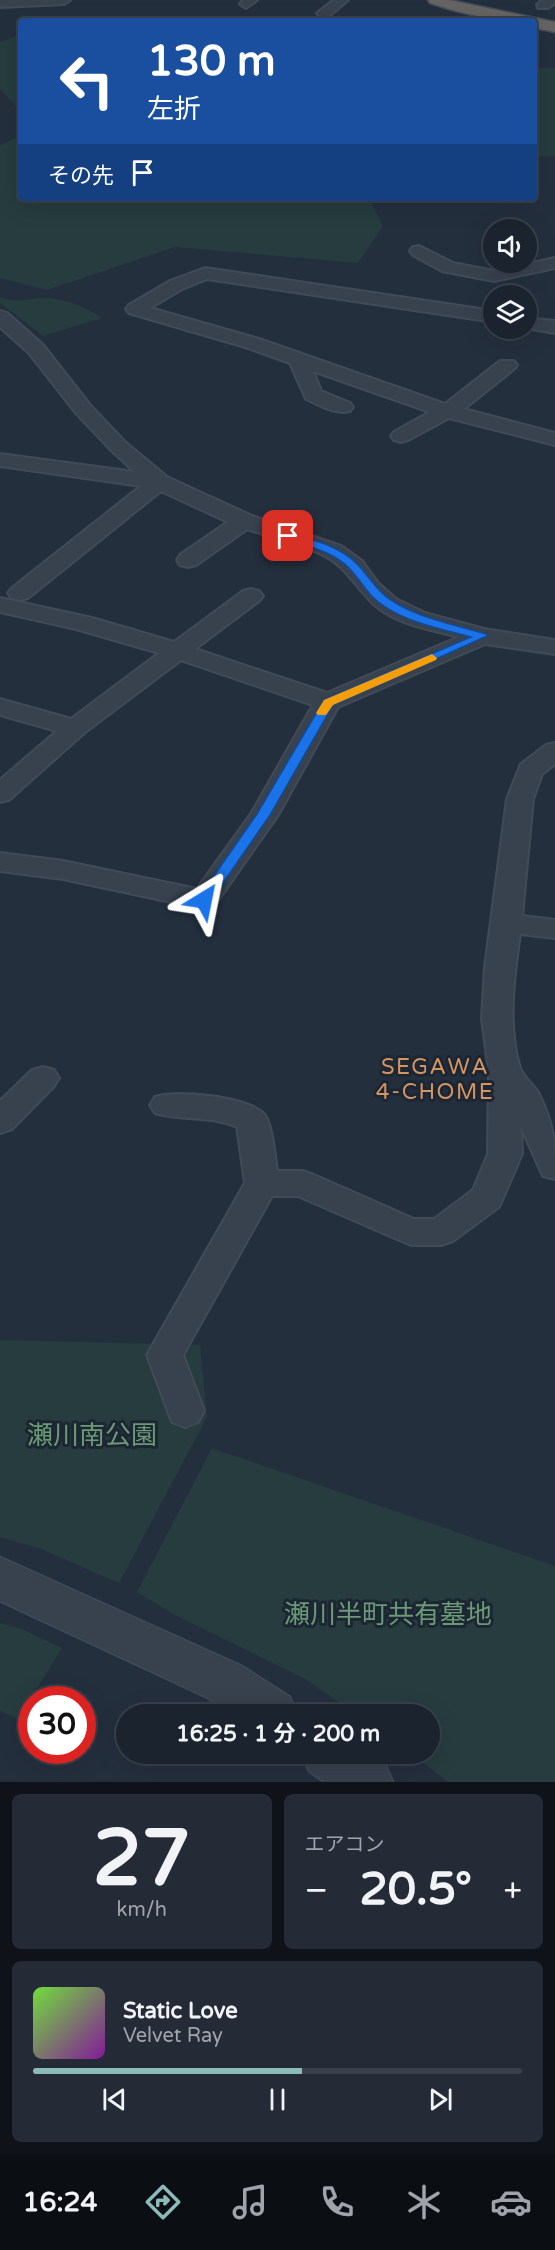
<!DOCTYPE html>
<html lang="ja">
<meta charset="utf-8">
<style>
body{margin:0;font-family:"Varela Round","Noto Sans JP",sans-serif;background:#242b36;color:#f1f3f6;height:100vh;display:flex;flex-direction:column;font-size:22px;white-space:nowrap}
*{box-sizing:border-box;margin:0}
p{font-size:20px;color:#a0a4aa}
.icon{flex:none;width:33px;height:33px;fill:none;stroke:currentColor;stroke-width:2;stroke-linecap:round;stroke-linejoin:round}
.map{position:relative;height:1782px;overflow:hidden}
.drawer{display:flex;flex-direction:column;gap:12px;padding:12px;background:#0f1319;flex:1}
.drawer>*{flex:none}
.banner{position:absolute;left:18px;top:18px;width:519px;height:183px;border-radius:6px;box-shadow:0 6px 24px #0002,0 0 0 2px #39404a;background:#1a4fa0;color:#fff;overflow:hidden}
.tools{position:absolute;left:483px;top:219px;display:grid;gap:12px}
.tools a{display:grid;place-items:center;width:54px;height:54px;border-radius:50%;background:#1b232e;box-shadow:0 6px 24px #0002,0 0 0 2px #39404a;font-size:30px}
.speed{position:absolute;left:18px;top:1686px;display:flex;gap:12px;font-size:30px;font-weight:700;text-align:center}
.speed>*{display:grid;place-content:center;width:78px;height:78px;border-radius:50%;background:#1b232e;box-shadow:0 6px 24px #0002,0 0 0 2px #39404a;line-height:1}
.speed .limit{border:9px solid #d22;background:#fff;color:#111}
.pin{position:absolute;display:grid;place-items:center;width:51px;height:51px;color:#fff;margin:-26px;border-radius:12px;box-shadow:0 3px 9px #0006}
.me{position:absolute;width:66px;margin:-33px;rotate:35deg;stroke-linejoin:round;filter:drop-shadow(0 0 4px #0008)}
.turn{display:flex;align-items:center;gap:21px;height:126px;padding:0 30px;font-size:27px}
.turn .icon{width:78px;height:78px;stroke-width:2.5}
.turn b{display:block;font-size:42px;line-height:51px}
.then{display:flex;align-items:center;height:57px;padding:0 30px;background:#0003;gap:12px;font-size:22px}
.big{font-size:45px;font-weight:700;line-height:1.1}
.drawer .card{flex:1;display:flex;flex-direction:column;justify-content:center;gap:9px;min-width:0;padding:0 21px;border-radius:9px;background:#242b36}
.drawer .dial{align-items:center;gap:0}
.dial b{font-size:78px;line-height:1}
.song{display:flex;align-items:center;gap:18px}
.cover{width:72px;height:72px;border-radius:9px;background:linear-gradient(135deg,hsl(100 70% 55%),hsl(290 70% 35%))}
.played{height:6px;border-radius:3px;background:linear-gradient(90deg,#8bbbb9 55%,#39404a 55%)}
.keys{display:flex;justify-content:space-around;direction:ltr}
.heat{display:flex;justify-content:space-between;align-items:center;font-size:33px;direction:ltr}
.drawer .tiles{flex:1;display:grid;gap:12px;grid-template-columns:1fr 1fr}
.card:last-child{grid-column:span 2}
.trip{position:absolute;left:116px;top:1704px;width:324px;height:60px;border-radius:30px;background:#1b232e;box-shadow:0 6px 24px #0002,0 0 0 2px #39404a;font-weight:700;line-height:60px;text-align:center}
.dock{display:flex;height:96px;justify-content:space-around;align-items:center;background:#0b0e12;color:#a0a4aa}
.dock .icon{width:42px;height:42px}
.dock .selected{color:#8bbbb9}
.dock b{font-size:27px;color:#f1f3f6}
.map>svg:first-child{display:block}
.green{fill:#263c3f}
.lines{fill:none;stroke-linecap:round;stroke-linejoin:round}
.minor-casing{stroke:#414a57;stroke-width:4}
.tertiary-casing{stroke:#414a57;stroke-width:3}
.trunk-casing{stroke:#434c59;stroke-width:3}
.minor{fill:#38414e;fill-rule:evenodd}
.tertiary{fill:#38414e;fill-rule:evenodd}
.trunk{fill:#656462;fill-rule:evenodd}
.route{fill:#1a73e8;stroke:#114b97;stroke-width:1.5}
.slow{fill:#f59e0b}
.labels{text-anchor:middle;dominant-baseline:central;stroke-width:6;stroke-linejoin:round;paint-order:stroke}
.neighbourhood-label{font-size:22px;letter-spacing:1.5px;fill:#d59563;stroke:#1d2633}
.near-park-label{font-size:26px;fill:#6b9a76;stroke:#1d2633}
</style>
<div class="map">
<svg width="555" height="1782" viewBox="0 0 555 1782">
<rect width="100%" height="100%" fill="#242f3e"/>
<g class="green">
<polygon points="21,35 21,113 0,88 0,42"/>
<polygon points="534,68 555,68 555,157 534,156"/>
<polygon points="21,135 21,198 369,198 383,226 358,263 175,247 47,290 0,278 0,145"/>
<path d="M 0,297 C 15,304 32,297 48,298 C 68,300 86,307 102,318 L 43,336 L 0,303 Z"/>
<polygon points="0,1340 200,1345 207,1417 119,1583 41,1549 0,1537"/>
<polygon points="212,1448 555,1566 555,1782 448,1782 412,1754 429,1754 429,1714 356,1714 305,1679 173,1614 137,1592"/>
<polygon points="0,1623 22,1629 62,1648 18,1719 0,1711"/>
</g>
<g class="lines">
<g class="minor-casing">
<g id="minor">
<polygon points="0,0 70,0 64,4 0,7"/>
<polygon points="243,0 257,0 246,8 240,4"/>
<polygon points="334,0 348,0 329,16 319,16 317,13"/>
<polygon points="542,0 555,0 555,3 548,8 538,8 537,5"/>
<polygon points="419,246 453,263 494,271 555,258 555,268 494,281 442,271 413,255 410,251 413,247"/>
<path d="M 205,268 L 494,311 L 494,322 L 207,279 L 182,289 L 150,308 L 259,339 L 445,404 L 500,361 L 514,361 L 517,365 L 514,369 L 464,409 L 555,433 L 555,445 L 449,418 L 408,440 L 401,442 L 394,440 L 391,436 L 394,432 L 430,412 L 313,371 L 321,391 L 350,403 L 353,407 L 350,411 C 336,415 319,405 306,399 L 290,363 L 245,347 L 129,313 L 126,309 L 129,305 L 170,281 Z"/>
<path d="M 0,311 L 7,313 L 43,345 L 90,405 L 125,442 L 167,477 L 252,516 L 341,546 L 362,561 L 378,583 L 396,599 L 425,613 L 484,629 L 555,640 L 555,654 L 485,644 L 338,707 L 278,815 L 214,906 L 204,909 L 63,879 L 0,871 L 0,853 L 63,861 L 197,889 L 251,814 L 313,705 L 181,660 L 84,733 L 9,800 L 0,802 L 0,780 L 57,731 L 0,715 L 0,699 L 71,719 L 159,653 L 76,629 L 0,612 L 0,598 L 92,618 L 174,642 L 243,591 L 251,589 L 259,591 L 263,596 L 259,601 L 195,649 L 327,693 L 459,637 C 433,630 399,625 377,607 C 358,591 348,568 325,556 C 303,544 271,537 247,529 L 196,565 L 188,567 L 180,565 L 177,560 L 180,555 L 228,522 L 161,491 L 28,598 L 20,600 L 12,598 L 8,593 L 12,588 L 141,486 L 0,466 L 0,454 L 135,472 L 111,450 L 76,413 L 29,353 L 0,327 Z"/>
<polygon points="526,318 555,321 555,333 526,328"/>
<path d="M 555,743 L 555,764 L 542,774 L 533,799 L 522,916 L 555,920 L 555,938 L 520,934 C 514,976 507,1027 520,1068 C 523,1077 534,1085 539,1094 C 555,1127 555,1144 555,1179 L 543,1176 L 521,1127 L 522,1154 L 499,1207 L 453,1241 L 441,1245 L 411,1245 L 298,1196 L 272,1196 L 183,1355 L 204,1411 L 198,1422 L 185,1427 L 172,1422 L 147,1355 L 245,1183 L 237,1127 C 211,1115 182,1121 155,1113 L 150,1105 L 155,1097 C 178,1090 243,1096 263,1113 C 272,1120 275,1158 277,1171 L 302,1171 L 314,1175 L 414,1219 L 434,1219 L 473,1190 L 488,1154 L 489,1072 L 482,1019 L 485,967 L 507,799 L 521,764 L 546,745 Z"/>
<polygon points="43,1067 54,1070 59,1078 54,1086 12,1129 0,1133 0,1101 32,1070"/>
</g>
</g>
<g class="tertiary-casing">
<g id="tertiary">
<polygon points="0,1557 242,1666 290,1697 297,1714 231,1714 208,1698 0,1601"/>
<polygon points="302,1754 369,1754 385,1764 393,1782 324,1782 309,1771"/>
</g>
</g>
<g class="trunk-casing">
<path id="trunk" d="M 428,0 L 449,0 L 555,22 L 555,32 L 534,28 L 534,21 C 498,21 464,15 430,3 Z"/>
</g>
<use href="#minor" class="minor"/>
<use href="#tertiary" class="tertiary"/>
<use href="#trunk" class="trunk"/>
</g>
<path class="route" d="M 288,533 C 312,539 342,547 359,566 C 370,578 379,594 394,602 C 422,619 455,625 486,634 L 487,636 L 333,705 L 270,815 L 209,903 L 204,904 L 197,900 L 257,814 L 324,700 L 471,637 C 442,629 409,623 384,606 C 369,597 362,582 350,569 C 333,551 307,546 285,539 L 285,534 Z"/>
<polygon class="slow" points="432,654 437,658 436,660 333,705 326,715 318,715 316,713 324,700"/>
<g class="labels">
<g class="neighbourhood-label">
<text x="435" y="1067">SEGAWA<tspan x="435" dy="25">4-CHOME</tspan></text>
</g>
<g class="near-park-label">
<text x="92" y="1435">瀬川南公園</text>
<text x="388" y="1614">瀬川半町共有墓地</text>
</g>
</g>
</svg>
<div class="tools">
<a><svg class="icon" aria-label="sound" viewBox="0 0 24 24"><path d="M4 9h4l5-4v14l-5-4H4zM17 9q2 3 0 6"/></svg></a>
<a><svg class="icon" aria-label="layers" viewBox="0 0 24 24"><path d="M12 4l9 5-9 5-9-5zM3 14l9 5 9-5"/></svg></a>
</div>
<div class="speed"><div class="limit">30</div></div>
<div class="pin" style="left:288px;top:536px;background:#d93025"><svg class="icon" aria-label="arrive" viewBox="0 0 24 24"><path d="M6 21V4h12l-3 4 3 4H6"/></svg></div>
<svg class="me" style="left:204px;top:900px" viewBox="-20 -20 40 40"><path d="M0-17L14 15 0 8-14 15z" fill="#1a73e8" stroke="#fff" stroke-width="4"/></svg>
<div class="trip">16:25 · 1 分 · 200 m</div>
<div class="banner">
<div class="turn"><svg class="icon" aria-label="left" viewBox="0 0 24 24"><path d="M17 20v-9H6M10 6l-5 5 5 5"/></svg><div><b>130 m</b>左折</div></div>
<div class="then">その先<svg class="icon" aria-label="arrive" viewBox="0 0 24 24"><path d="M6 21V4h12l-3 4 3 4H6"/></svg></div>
</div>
</div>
<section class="drawer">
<div class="tiles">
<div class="card dial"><b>27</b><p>km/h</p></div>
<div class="card"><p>エアコン</p>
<div class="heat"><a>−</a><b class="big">20.5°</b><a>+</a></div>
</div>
<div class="card">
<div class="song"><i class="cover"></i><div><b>Static Love</b><p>Velvet Ray</p></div></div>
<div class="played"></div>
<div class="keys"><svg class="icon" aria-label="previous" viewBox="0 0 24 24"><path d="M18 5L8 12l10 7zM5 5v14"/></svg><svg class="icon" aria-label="pause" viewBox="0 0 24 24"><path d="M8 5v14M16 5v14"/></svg><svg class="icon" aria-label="next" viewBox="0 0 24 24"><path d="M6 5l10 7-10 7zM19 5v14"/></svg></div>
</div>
</div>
</section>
<nav class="dock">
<b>16:24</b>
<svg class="icon selected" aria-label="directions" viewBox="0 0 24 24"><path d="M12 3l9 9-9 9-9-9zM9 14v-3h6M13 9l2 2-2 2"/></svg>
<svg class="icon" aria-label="music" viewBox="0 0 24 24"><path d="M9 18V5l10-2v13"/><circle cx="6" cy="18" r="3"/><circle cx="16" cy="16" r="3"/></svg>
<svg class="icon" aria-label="phone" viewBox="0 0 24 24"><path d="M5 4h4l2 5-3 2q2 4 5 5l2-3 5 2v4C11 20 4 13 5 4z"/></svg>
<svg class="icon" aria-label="climate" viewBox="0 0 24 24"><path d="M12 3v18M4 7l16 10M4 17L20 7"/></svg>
<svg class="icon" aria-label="car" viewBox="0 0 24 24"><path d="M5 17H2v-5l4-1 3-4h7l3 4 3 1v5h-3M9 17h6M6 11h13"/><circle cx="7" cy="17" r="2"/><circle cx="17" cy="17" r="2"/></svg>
</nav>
